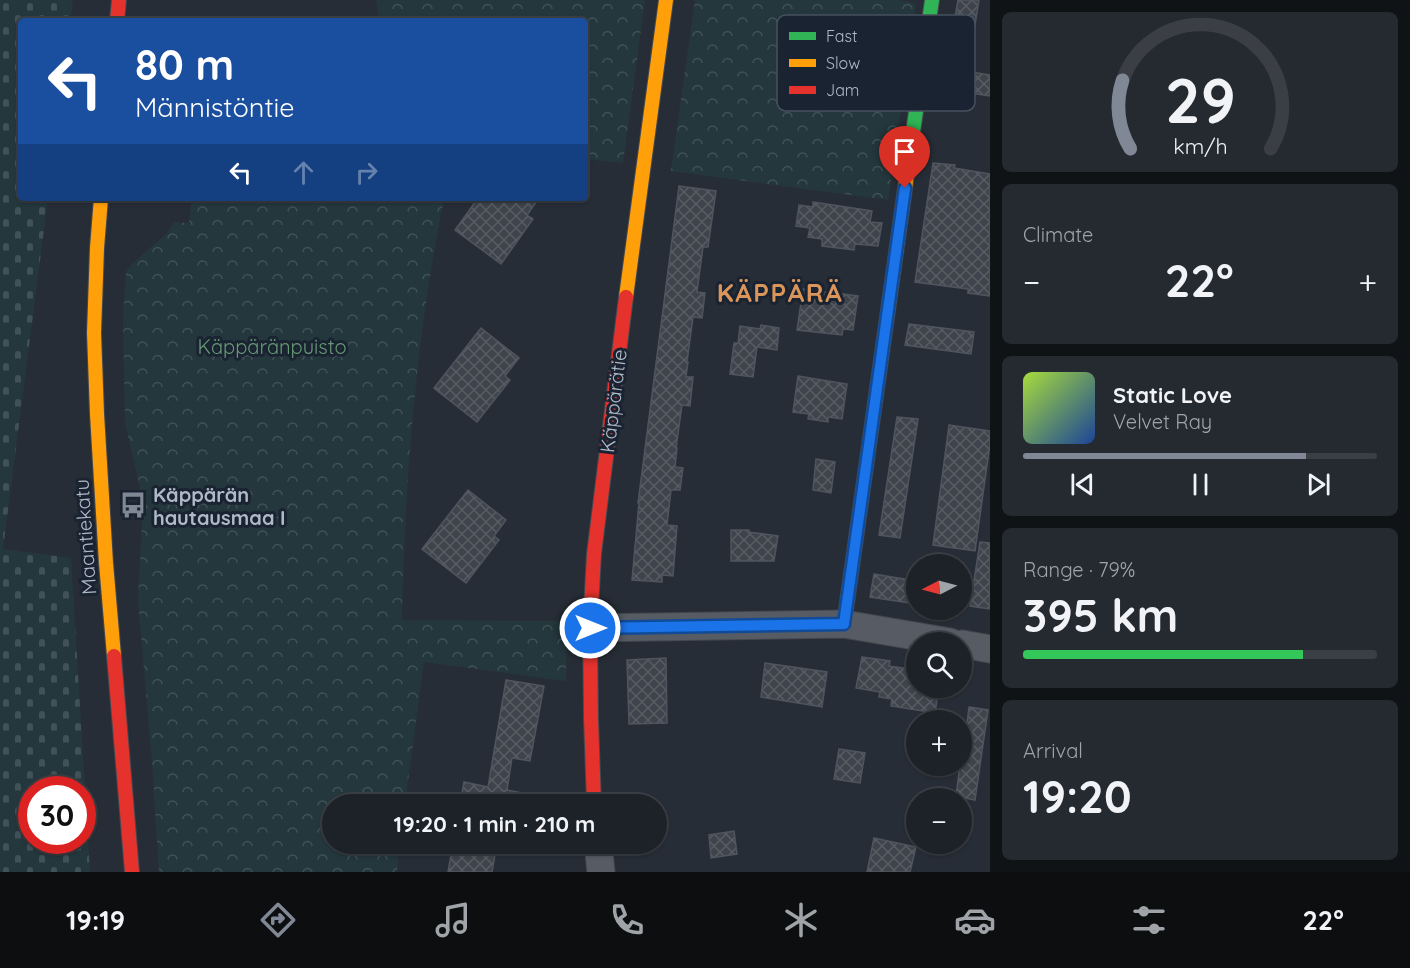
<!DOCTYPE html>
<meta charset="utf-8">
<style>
body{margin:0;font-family:Quicksand,sans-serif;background:#252a30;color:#f1f3f6;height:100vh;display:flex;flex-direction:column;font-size:22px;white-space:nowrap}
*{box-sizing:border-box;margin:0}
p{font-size:20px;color:#a0a4a8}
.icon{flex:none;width:33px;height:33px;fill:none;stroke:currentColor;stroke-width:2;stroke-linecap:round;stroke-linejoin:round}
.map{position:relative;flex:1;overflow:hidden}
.side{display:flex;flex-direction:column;gap:12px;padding:12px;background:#101316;width:420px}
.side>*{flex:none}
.hud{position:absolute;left:18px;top:18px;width:570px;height:183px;border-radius:6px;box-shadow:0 2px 4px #0004,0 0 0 2px #3b3f45;background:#1a4fa0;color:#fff;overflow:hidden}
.needle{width:39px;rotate:264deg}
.buttons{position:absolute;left:906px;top:554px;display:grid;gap:12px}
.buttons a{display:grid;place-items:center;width:66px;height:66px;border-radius:50%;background:#1d2228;box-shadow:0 2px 4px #0004,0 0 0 2px #3b3f45;font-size:30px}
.speed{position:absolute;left:18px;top:776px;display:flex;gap:12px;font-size:30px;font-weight:700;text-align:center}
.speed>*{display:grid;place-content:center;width:78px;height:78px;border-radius:50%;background:#1d2228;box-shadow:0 2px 4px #0004,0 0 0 2px #3b3f45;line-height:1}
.speed .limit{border:9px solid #d22;background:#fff;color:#111}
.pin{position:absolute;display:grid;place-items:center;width:51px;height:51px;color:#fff;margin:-62px -26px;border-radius:50% 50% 50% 0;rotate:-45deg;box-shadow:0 0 6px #0007}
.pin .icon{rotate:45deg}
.me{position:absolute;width:66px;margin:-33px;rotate:90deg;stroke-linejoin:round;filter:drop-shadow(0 0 4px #0008)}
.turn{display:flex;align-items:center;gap:21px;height:126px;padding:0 18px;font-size:27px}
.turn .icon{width:78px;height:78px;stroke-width:2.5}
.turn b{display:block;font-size:42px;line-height:51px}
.lanes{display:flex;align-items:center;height:57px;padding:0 18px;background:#0003;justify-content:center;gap:30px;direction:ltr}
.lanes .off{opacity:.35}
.big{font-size:45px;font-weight:800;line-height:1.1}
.side .widget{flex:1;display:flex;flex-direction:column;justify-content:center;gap:9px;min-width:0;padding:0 21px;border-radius:9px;background:#252a30}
.side .dial{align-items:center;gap:0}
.dial svg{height:156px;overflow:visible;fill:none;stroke:#3b3f45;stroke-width:7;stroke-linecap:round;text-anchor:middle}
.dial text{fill:#f1f3f6;stroke:none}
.song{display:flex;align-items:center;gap:18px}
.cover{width:72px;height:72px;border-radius:9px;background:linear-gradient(135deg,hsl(80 70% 55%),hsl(220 70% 35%))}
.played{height:6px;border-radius:3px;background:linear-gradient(90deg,#808895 80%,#3b3f45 80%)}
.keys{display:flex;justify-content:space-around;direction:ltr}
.heat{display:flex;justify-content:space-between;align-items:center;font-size:33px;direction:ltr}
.charge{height:9px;border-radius:4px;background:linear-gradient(90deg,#34c759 79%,#3b3f45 0)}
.trip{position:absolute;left:322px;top:794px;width:345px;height:60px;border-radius:30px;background:#1d2228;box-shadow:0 2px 4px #0004,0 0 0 2px #3b3f45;font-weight:800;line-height:60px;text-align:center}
.tabs{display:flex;height:96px;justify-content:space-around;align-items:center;background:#0c0e10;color:#a0a4a8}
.tabs .icon{width:42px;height:42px}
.tabs .current{color:#808895}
.tabs b{font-size:27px;color:#f1f3f6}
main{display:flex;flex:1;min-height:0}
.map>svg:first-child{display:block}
.forest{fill:url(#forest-crowns)}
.cemetery{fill:url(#cemetery-stones);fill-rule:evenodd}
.building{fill:url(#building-cross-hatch);stroke:#4f555e;stroke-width:1.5}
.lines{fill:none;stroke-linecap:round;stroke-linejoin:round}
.street-casing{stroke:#43484f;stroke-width:29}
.fast-casing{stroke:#43484f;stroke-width:16}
.slow-casing{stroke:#43484f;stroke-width:16}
.jam-casing{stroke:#43484f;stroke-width:16}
.street{stroke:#575c64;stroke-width:27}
.fast{stroke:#30b455;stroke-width:14}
.slow{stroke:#ff9f0a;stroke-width:14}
.jam{stroke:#e5322d;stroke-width:14}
.route-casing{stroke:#114b97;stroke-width:15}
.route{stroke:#1a73e8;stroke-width:10}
.labels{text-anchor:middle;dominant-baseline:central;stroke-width:6;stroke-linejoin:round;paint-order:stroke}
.park-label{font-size:20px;fill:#669a74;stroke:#1a2331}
.street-label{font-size:20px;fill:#b0b9c8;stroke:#1a2331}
.poi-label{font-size:20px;font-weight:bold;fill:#b0b9c8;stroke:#1a2331;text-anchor:start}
.district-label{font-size:26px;font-weight:bold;letter-spacing:1.5px;fill:#d9955a;stroke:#1a2331}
.key{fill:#1a2331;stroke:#47505e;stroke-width:1.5}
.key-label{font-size:16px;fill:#b0b9c8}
</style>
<main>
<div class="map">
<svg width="990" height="872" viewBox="0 0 990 872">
<defs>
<pattern id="forest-crowns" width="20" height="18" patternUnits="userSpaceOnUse" patternTransform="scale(1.5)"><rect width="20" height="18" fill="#24373c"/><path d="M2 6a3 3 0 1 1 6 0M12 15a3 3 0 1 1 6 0" fill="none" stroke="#415257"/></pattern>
<pattern id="cemetery-stones" width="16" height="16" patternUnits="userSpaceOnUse" patternTransform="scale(1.5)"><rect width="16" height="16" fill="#24373c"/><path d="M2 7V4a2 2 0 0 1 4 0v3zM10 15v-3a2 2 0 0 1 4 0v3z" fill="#415257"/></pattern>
<pattern id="building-cross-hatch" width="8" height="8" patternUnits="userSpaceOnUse" patternTransform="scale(1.5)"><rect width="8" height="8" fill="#3f444c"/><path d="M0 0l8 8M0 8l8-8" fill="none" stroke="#585d64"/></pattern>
</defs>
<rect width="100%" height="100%" fill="#272d36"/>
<g class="forest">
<polygon points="376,0 645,0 623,163 585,159 585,21 379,21"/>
<polygon points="695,0 898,0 916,3 888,200 671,171"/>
<path d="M 192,198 L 444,198 C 416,337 405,478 402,620 L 567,621 L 566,681 L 424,662 L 405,804 L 333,804 L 333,843 L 400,843 L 397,872 L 159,872 L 152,761 L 138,601 L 142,522 L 139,483 L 125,423 L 123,317 L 126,272 L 132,264 L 167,233 L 174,222 L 189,223 Z"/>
</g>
<path class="cemetery" d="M 0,0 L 73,0 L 70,21 L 21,21 L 21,198 L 48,198 L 3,549 L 71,558 L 90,872 L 0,872 ZM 32,789 L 82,789 L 82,840 L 32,840 Z"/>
<g class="building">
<polygon points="958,0 979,0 974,31 953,28"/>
<polygon points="947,68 990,75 990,96 945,89"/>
<polygon points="933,163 955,165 954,168 990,174 990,296 968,293 968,289 915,282"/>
<polygon points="679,186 716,191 708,247 703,247 697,292 705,293 702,318 693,317 687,362 688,362 686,377 693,377 690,406 682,405 676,448 677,448 675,467 683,468 680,490 671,490 667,525 677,526 673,576 662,575 662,582 632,580 639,503 638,503"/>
<polygon points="478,198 539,198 527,215 533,219 501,264 455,230"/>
<polygon points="813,202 872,211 870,222 882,223 878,246 855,244 854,250 822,246 822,239 808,237 810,228 796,226 799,205 813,207"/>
<polygon points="803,289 858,296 853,330 843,329 842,335 797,330"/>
<polygon points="909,324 974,332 971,354 905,345"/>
<polygon points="761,325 779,328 777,350 757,347 753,377 730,374 734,343 738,343 740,326 760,329"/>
<polygon points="481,328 519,358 505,376 510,380 477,422 434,388"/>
<polygon points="798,376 847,384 842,419 828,417 828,422 808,419 809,414 793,412"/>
<polygon points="897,417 918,419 900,538 879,535"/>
<polygon points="949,425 990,431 990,444 975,551 933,545"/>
<polygon points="816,459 835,462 831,493 813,490"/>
<polygon points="468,490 506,520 494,536 499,540 466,583 422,549"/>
<polygon points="731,530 749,530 749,532 778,536 774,561 731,561"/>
<polygon points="980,542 990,543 990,609 970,606"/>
<polygon points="874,574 916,581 916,604 870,597"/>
<polygon points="862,657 890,661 889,666 916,670 916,687 939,687 935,713 891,706 892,699 879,697 880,692 856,688"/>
<polygon points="666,658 667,723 629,724 627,660"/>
<polygon points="765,663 827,672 822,707 761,697"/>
<polygon points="506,680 544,686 530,761 512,758 507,790 533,795 532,804 460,804 464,782 488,787"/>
<polygon points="969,707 988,710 975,800 956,796 960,765 962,765"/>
<polygon points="839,749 865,753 860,783 834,779"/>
<polygon points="734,831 737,854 711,858 709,835"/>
<polygon points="874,838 916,847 910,872 867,872"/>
<polygon points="453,843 497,843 492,872 448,872"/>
</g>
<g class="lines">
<g class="street-casing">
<g id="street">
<polyline points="590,628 844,624 950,642"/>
<polyline points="962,644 990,649"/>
<polyline points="598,843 601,872"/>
</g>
</g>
<g class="fast-casing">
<polyline id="fast" points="911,146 932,0"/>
</g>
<g class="slow-casing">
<g id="slow">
<polyline points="101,198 97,248 94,333 97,414 106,563 114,656"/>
<polyline points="626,297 666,0"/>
<polyline points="844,624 911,146"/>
</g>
</g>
<g class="jam-casing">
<g id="jam">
<polyline points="117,21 119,0"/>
<polyline points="114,656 132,872"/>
<polyline points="594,804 591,719 590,628 594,554 626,297"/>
</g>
</g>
<use href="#street" class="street"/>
<use href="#fast" class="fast"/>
<use href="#slow" class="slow"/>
<use href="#jam" class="jam"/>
</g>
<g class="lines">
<g class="route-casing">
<polyline id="route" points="590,628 844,624 905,188"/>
</g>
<use href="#route" class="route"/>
</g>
<defs>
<g id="bus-bare" transform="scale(2.07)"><path d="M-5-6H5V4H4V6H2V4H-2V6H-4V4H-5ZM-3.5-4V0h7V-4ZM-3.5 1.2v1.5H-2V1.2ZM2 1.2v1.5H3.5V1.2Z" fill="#808895" stroke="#1a2331" stroke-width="2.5" paint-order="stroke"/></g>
</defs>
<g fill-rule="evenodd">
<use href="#bus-bare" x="133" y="505"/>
</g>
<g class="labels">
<g class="park-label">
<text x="272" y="346">Käppäränpuisto</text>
</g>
<g class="street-label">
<text transform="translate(613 401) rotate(-83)">Käppärätie</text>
<text transform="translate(85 537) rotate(-94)">Maantiekatu</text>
</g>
<g class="poi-label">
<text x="153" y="494">Käppärän<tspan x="153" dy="23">hautausmaa I</tspan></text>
</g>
<g class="district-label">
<text x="780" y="292">KÄPPÄRÄ</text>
</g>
</g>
<rect x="777" y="15" width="198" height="96" rx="9" class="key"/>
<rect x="789" y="32" width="27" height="8" fill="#30b455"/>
<rect x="789" y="59" width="27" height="8" fill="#ff9f0a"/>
<rect x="789" y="86" width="27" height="8" fill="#e5322d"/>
<g class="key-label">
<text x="826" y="42">Fast</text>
<text x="826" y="69">Slow</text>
<text x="826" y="96">Jam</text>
</g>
</svg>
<div class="buttons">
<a><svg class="needle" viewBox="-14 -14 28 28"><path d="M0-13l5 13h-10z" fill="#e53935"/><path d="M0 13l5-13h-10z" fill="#a0a4a8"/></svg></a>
<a><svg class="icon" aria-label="search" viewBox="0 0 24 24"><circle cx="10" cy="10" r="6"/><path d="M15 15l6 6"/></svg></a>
<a>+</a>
<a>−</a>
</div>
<div class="speed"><div class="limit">30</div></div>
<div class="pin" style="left:905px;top:188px;background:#d93025"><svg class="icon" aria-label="arrive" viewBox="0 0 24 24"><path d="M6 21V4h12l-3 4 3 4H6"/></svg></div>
<svg class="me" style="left:590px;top:628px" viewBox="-20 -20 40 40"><circle r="17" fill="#1a73e8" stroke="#fff" stroke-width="3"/><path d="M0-11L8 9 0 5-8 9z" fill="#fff"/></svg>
<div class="trip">19:20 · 1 min · 210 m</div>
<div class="hud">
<div class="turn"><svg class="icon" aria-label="left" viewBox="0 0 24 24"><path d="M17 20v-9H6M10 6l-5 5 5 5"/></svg><div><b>80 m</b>Männistöntie</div></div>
<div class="lanes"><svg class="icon" aria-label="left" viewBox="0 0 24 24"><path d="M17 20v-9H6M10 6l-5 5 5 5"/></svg><svg class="icon off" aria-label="ahead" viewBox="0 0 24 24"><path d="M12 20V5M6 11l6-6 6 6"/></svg><svg class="icon off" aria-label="right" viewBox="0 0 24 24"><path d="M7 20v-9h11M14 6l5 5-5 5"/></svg></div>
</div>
</div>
<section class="side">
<div class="widget dial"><svg viewBox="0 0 100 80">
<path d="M14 69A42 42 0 1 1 86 69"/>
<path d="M14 69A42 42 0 0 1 10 34" stroke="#808895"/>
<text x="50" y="56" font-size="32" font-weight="700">29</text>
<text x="50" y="72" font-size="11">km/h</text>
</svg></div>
<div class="widget"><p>Climate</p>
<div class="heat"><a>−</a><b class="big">22°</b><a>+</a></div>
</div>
<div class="widget">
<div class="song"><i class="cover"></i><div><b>Static Love</b><p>Velvet Ray</p></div></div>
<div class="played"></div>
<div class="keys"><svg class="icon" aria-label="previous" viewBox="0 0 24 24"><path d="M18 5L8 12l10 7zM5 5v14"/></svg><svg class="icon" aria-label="pause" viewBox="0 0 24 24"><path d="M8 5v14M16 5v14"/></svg><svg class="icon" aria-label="next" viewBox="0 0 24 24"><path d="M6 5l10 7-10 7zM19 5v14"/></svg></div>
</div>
<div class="widget"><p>Range · 79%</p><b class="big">395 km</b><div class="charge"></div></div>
<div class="widget"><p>Arrival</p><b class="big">19:20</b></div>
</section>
</main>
<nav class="tabs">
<b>19:19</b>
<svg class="icon current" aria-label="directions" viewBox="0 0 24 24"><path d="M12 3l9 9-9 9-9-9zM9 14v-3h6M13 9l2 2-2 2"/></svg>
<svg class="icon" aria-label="music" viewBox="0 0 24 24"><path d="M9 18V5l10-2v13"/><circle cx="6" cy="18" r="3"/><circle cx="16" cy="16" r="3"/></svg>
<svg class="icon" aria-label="phone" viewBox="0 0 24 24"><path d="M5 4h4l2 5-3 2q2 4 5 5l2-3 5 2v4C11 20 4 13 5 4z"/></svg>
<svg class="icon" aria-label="climate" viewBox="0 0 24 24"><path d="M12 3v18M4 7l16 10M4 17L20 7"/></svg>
<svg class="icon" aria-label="car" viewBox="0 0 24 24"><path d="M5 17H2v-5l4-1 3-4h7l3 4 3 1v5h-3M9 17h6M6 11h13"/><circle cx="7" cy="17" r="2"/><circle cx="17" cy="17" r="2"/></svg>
<svg class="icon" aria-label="filters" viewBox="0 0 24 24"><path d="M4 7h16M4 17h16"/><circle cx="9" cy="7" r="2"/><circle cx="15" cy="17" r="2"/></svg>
<b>22°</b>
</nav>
